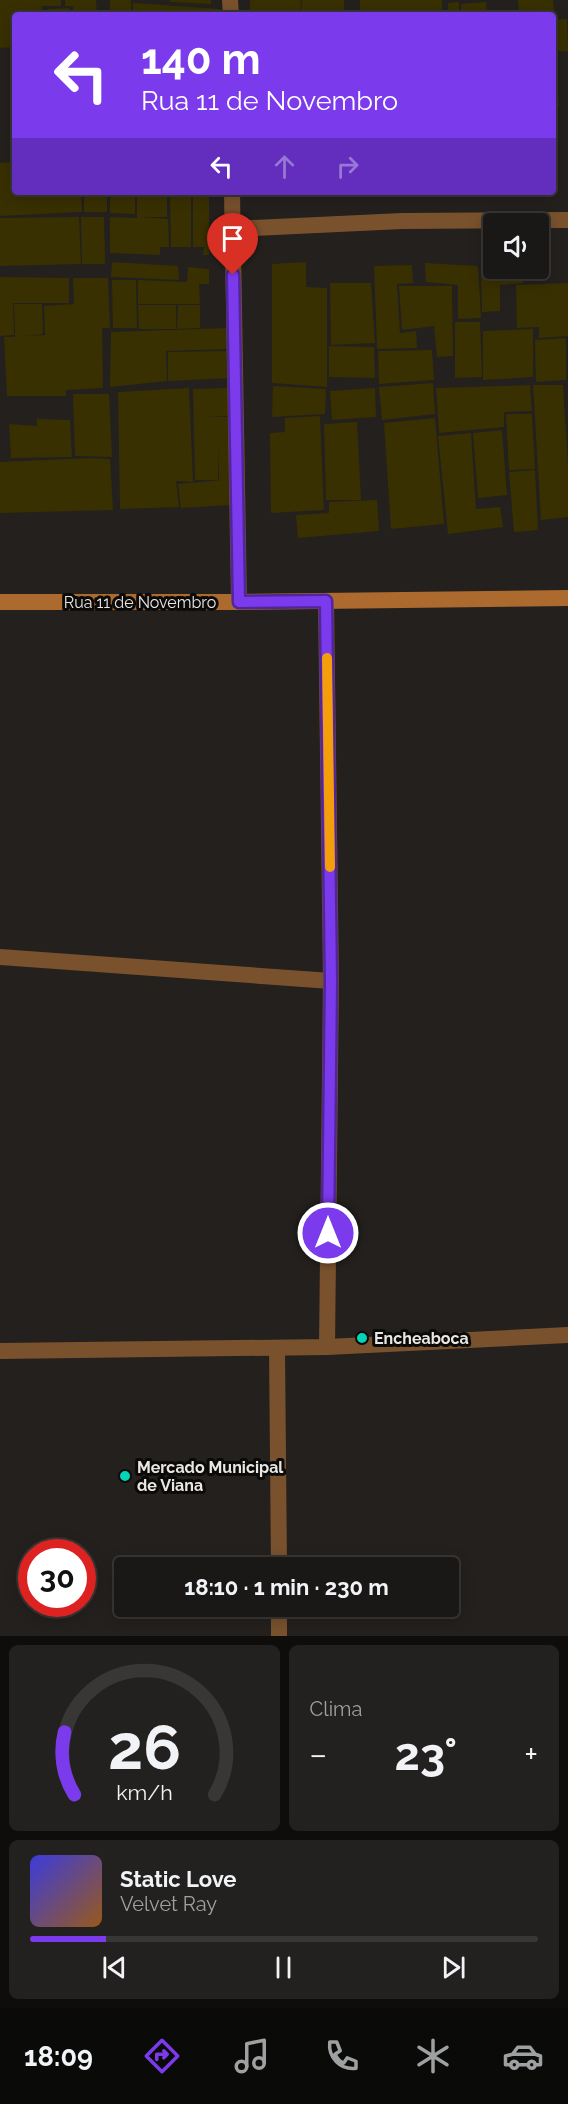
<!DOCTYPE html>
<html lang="pt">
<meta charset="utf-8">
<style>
body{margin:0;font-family:Raleway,sans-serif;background:#23211f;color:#f1f3f6;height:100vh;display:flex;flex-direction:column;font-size:22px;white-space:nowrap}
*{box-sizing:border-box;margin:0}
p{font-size:20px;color:#9fa0a1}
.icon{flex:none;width:33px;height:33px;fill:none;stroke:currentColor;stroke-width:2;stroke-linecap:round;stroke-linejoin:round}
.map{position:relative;height:1636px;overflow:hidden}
.details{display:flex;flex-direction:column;gap:9px;padding:9px;background:#0e0d0c;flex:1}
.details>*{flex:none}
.guide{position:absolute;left:12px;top:12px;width:544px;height:183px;border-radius:6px;box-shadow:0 3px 15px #0003,0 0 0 2px #383735;background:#7c3aed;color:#fff;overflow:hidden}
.fabs{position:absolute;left:483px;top:213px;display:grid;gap:12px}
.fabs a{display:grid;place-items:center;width:66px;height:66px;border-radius:6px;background:#1a1816;box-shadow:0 3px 15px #0003,0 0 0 2px #383735;font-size:30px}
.speed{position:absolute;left:18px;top:1539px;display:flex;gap:12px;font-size:30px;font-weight:700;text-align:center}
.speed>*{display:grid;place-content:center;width:78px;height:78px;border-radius:50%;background:#1a1816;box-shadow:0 3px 15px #0003,0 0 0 2px #383735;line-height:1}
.speed .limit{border:9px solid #d22;background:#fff;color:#111}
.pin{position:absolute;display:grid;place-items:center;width:51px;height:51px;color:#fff;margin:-62px -26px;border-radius:50% 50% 50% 0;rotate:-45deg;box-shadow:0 0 6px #0007}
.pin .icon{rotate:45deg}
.me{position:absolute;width:66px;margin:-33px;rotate:0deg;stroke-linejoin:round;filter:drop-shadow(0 0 4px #0008)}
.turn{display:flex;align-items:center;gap:21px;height:126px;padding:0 30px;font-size:27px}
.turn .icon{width:78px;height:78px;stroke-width:2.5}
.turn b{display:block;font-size:42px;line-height:51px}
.lanes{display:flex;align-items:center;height:57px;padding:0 30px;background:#0003;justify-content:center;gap:30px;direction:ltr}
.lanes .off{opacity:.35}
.big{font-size:45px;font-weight:700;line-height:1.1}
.details .widget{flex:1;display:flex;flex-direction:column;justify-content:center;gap:9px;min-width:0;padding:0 21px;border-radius:9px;background:#23211f}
.details .dial{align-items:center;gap:0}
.dial svg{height:156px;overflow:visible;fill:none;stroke:#383735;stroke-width:7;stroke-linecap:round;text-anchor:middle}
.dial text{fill:#f1f3f6;stroke:none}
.song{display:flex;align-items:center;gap:18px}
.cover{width:72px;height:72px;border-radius:9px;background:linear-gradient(135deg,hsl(240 70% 55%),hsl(30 70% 35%))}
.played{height:6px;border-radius:3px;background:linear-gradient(90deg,#7c3aed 15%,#383735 15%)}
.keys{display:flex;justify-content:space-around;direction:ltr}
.heat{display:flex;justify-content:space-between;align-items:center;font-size:33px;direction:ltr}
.details .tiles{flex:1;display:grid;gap:9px;grid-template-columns:1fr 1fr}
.widget:last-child{grid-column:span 2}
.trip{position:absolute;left:114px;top:1557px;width:345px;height:60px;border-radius:6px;background:#1a1816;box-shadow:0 3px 15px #0003,0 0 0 2px #383735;font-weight:700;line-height:60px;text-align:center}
.menu{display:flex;height:96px;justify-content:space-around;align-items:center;background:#0a0a09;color:#9fa0a1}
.menu .icon{width:42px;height:42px}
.menu .selected{color:#7c3aed}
.menu b{font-size:27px;color:#f1f3f6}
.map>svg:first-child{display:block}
.building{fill:#383001}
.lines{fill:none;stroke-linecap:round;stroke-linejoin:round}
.minor{stroke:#79512d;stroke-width:16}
.secondary{stroke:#ac6a2e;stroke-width:16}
.route-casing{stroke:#51269a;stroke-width:15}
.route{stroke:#7c3aed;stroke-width:10}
.slow{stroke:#f59e0b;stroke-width:10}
.poi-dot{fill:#04d5b6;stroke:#0b0a09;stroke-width:2}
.labels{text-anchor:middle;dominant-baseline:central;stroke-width:6;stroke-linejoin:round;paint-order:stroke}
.street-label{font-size:16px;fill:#e8e7e4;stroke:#0b0a09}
.poi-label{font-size:16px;font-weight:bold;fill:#e8e7e4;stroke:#0b0a09;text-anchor:start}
</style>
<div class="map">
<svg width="568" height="1636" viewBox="0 0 568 1636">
<rect width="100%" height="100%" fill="#23201d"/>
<g class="building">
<polygon points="0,0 61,0 61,6 42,6 42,15 15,15 15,47 0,48"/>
<polygon points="65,0 96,0 97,15 74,15 73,6 65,6"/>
<rect x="110" y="0" width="21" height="15"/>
<polygon points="170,0 211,0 211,4 170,2"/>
<polygon points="250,0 301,0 300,15 250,15"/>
<polygon points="302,0 344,0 344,14 301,14"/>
<rect x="360" y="0" width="82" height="15"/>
<polygon points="518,0 553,0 554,11 519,13"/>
<polygon points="459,2 459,15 448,15 448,3"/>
<polygon points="486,2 487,15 461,15 461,4"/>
<polygon points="133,3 220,9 220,15 133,15"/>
<polygon points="69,8 69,15 49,15 48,9"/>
<polygon points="567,19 568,51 554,51 554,20"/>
<polygon points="554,78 557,78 559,106 554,106"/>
<polygon points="15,162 15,192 81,192 82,212 0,216 0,163"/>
<rect x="84" y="192" width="23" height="20"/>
<polygon points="110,192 135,192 135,214 110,213"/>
<polygon points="137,192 167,192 167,217 140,217 168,219 169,247 160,247 160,255 110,253 110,217 137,218"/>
<polygon points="170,192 191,192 191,247 171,247"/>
<polygon points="193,192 209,192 209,255 203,255 204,247 193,247"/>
<polygon points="79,217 81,264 0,266 0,218"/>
<polygon points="81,217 104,217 105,264 82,264"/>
<polygon points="112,262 178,266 179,280 111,277"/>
<polygon points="306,262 306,287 327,288 327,387 272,383 272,264"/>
<polygon points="481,262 494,262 494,268 523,268 523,283 500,285 500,311 482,312"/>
<polygon points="425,263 478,266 481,318 458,319 458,285 426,282"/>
<polygon points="412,265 413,283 397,284 400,333 416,331 417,348 377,349 374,266"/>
<polygon points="188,267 209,269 209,284 199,284 200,304 138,304 138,280 187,282"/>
<polygon points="0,277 69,278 69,303 13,303 14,335 0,336"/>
<polygon points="73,278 108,278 110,328 102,328 103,388 66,390 66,396 7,396 4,337 15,337 14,304 42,304 43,334 26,336 45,335 44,306 74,304"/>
<polygon points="112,280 136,280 137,328 113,328"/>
<polygon points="330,283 371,283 375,343 331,345"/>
<polygon points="568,283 568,336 539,338 539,327 517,328 516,285"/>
<polygon points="399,286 452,286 453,356 437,357 434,326 402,330"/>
<polygon points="138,305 176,305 176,329 139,329"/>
<polygon points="178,305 200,305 200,328 177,329"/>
<polygon points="455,322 480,322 482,377 455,378"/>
<polygon points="228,328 229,349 166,351 167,381 110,387 111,332"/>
<polygon points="533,329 533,377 483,380 483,331"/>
<polygon points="566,338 566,380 536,382 535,340"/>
<polygon points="329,346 374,347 375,378 329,377"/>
<polygon points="432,350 434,380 379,384 378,351"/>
<polygon points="229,351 230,378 168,381 168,352"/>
<polygon points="433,383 435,414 382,420 379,387"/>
<polygon points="530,385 532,411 504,412 504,427 439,433 436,388"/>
<polygon points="533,385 563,385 568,465 568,517 541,520"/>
<polygon points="273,386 326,389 325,414 272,417"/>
<polygon points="189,388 193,482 176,481 179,507 120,509 118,392"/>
<polygon points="229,388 229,416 208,417 230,417 232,505 181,508 178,484 222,480 219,480 219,444 218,480 195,480 193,389"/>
<polygon points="375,388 376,417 332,420 330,391"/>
<polygon points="73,394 109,394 112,457 75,456"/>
<polygon points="506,414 532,414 535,469 509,470"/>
<polygon points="320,416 324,510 271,513 270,433 285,432 285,418"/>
<polygon points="435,418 444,524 391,529 384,423"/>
<polygon points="37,419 70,420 72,457 11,458 9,424 37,426"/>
<polygon points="357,422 361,500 326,500 324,424"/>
<polygon points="502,430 507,495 478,498 473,433"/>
<polygon points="471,433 476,509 500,507 503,527 448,534 438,436"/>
<polygon points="91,458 110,459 113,510 0,513 0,462"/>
<polygon points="535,470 538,530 514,532 509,472"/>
<polygon points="377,500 379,531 298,538 296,515 329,513 329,502"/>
</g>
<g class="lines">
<g class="minor">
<polyline points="230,0 231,15"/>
<polyline points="232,192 239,602"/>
<polyline points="232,229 402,221 568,220"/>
<polyline points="326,601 331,981 327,1347"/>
<polyline points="0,957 331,981"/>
<polyline points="277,1348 279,1568"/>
<polyline points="0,1351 327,1347 568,1335"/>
<polyline points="279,1606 279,1636"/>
</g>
<polyline class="secondary" points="0,602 239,602 568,598"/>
</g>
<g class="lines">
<g class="route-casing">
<polyline id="route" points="233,275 239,602 326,601 331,981 328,1233"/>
</g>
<use href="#route" class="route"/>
<polyline class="slow" points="327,658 330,867"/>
</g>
<g class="poi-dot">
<circle cx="362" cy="1338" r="6"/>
<circle cx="125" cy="1476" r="6"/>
</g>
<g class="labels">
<g class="street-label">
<text x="140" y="602">Rua 11 de Novembro</text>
</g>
<g class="poi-label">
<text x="374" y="1338">Encheaboca</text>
<text x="137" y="1467">Mercado Municipal<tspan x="137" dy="18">de Viana</tspan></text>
</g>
</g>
</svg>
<div class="fabs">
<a><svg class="icon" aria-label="sound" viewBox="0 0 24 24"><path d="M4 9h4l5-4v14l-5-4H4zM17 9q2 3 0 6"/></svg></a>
</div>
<div class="speed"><div class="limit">30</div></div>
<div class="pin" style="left:233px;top:275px;background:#d93025"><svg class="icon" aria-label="arrive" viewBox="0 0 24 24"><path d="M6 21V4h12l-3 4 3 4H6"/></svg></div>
<svg class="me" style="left:328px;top:1233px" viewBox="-20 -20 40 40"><circle r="17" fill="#7c3aed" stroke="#fff" stroke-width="3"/><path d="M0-11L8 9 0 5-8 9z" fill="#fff"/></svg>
<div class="trip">18:10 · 1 min · 230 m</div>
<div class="guide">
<div class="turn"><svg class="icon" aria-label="left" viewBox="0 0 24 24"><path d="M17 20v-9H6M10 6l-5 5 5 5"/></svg><div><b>140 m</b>Rua 11 de Novembro</div></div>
<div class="lanes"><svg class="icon" aria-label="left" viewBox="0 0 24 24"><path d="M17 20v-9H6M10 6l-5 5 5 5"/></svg><svg class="icon off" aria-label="ahead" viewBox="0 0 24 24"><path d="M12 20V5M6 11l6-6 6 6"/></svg><svg class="icon off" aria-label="right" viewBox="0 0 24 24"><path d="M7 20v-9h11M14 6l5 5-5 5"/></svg></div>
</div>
</div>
<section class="details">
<div class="tiles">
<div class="widget dial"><svg viewBox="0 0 100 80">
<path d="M14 69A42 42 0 1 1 86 69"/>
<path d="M14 69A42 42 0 0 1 9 37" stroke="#7c3aed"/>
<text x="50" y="56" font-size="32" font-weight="700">26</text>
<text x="50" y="72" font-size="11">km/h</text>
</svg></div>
<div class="widget"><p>Clima</p>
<div class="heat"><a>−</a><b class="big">23°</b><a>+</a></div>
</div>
<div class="widget">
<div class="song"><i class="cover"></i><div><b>Static Love</b><p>Velvet Ray</p></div></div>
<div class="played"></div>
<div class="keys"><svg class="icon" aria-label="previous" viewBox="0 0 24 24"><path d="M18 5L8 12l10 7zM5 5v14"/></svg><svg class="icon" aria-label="pause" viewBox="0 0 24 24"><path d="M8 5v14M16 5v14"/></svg><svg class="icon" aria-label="next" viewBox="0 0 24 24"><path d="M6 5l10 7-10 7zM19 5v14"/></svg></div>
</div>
</div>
</section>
<nav class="menu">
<b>18:09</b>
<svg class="icon selected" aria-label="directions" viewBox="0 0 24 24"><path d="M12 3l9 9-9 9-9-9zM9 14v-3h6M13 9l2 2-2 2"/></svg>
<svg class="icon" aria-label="music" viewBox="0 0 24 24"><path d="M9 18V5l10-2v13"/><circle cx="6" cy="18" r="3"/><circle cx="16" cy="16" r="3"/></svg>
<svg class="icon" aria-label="phone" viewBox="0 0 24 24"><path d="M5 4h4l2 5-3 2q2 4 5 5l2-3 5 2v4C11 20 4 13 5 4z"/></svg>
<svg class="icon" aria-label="climate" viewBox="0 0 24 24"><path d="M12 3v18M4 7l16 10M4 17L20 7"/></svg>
<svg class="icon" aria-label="car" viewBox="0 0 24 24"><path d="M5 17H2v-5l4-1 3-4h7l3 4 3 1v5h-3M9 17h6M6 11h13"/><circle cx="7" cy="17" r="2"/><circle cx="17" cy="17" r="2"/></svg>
</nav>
